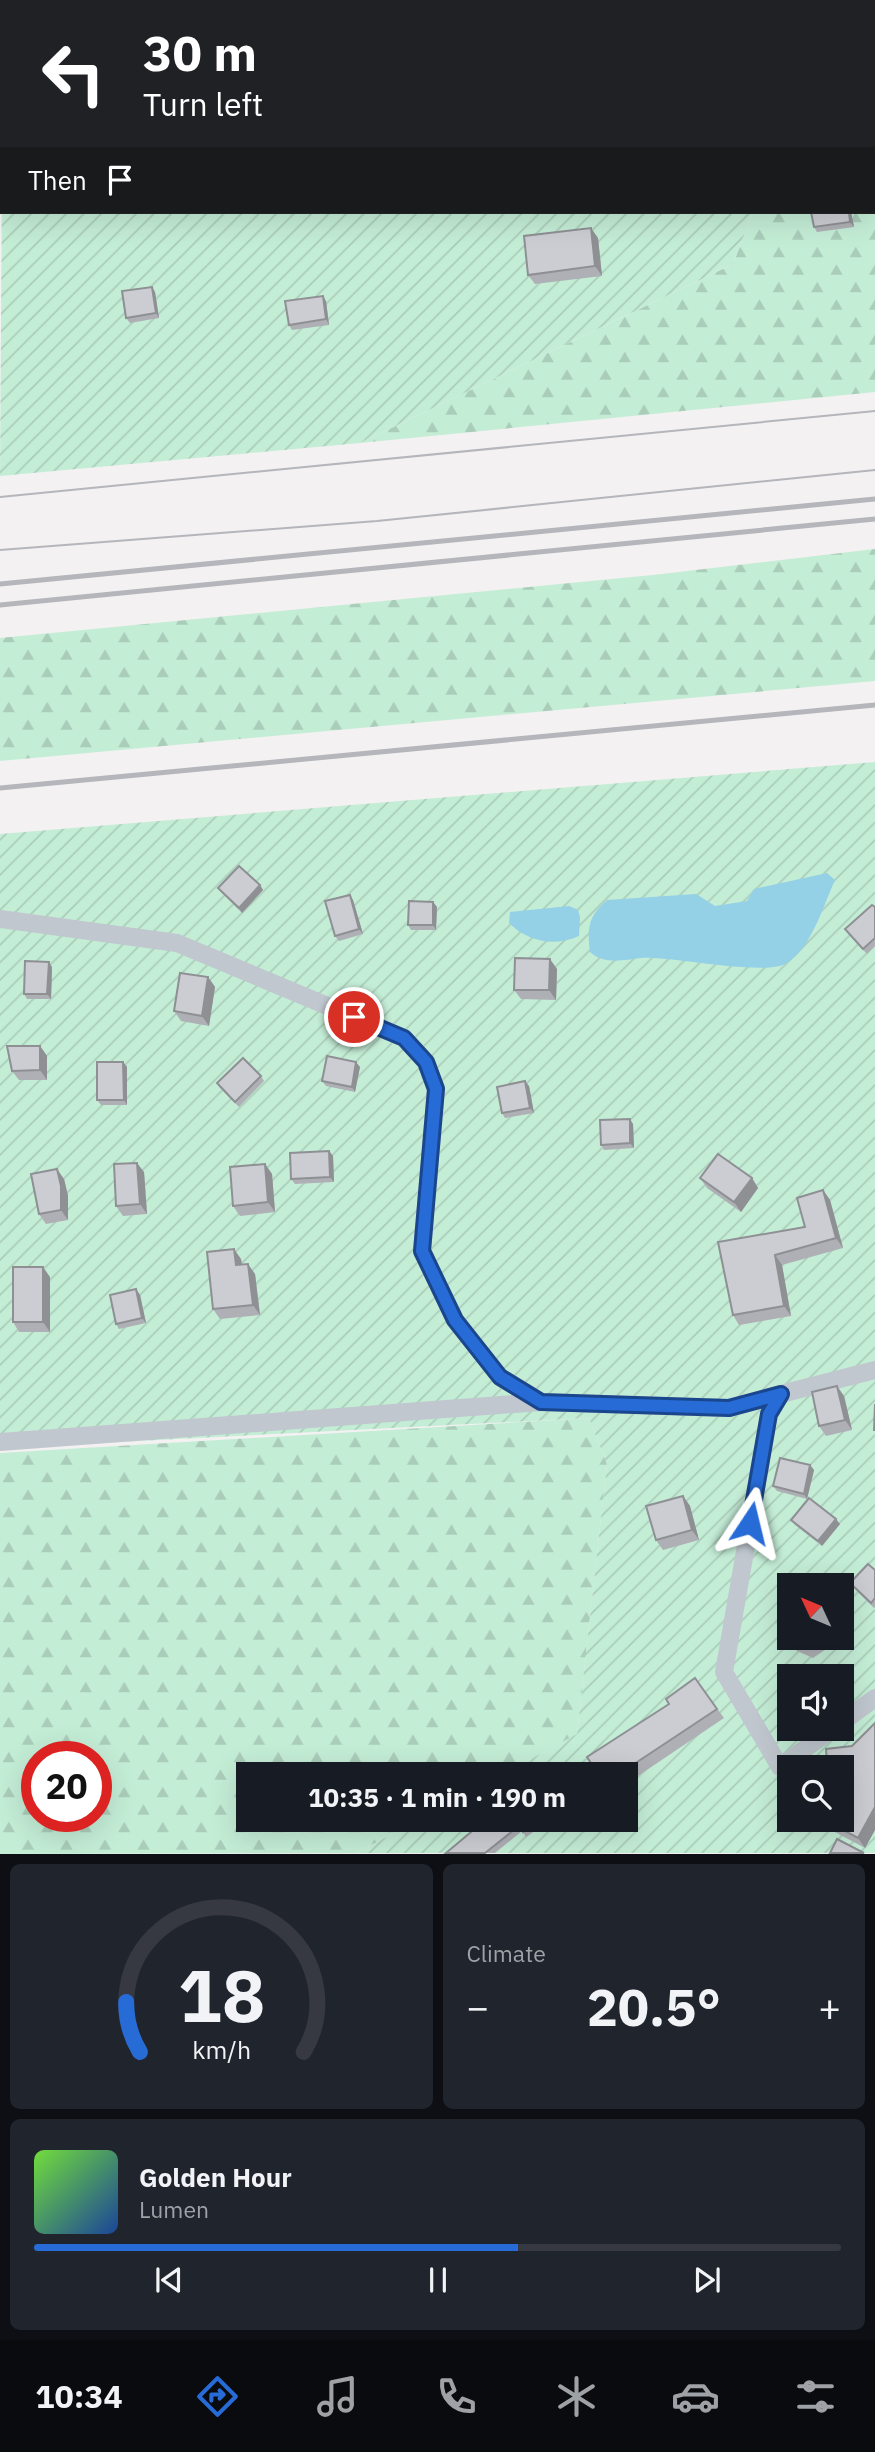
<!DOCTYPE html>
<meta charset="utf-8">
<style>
body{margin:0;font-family:"IBM Plex Sans",sans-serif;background:#20242c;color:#f1f3f6;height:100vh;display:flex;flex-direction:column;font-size:26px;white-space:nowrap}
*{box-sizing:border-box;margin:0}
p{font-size:23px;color:#9ea1a6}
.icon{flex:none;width:38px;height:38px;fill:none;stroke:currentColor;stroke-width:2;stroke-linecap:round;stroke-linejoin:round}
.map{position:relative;height:1854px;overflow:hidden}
.panel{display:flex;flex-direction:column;gap:10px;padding:10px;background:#0d0f14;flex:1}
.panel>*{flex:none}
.guide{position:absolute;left:0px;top:0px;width:875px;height:214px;box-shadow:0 7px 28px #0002;background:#202124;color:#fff;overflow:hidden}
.needle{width:46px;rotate:314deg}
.buttons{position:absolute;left:777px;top:1573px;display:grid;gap:14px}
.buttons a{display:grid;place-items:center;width:77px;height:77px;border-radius:0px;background:#171b24;box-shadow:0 7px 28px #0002;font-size:35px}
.speed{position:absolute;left:21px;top:1741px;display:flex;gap:14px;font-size:35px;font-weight:700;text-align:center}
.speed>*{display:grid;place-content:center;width:91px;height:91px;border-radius:50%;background:#171b24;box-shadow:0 7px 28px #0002;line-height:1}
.speed .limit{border:10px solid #d22;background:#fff;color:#111}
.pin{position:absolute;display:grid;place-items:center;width:60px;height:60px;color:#fff;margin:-30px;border:4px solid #fff;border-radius:50%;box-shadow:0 2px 7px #0007}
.me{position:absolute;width:77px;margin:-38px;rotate:10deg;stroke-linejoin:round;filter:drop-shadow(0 0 5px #0008)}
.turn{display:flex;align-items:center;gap:24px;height:147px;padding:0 28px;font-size:32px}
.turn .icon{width:91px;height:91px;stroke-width:2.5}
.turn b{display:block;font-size:49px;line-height:60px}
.then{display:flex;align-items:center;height:66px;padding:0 28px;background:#0003;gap:14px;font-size:26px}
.big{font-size:52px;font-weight:700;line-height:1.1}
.panel .card{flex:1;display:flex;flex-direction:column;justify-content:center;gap:10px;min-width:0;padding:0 24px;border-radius:10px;background:#20242c}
.panel .dial{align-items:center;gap:0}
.dial svg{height:182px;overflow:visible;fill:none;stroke:#363941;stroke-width:7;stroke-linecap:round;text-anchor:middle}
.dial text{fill:#f1f3f6;stroke:none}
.song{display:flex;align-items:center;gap:21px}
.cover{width:84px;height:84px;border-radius:10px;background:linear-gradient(135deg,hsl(100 70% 55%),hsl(220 70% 35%))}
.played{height:7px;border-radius:4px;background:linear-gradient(90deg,#276bd7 60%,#363941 60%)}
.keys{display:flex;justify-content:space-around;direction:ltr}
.heat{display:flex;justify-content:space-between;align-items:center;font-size:38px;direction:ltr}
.panel .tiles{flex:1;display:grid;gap:10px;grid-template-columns:1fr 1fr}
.card:last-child{grid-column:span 2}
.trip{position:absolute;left:236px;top:1762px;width:402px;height:70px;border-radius:0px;background:#171b24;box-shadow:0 7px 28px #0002;font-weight:700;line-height:70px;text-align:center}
.menu{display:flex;height:112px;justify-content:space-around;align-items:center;background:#090b0e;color:#9ea1a6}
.menu .icon{width:49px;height:49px}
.menu .current{color:#276bd7}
.menu b{font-size:32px;color:#f1f3f6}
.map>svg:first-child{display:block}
.grass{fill:url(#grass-dots)}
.forest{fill:url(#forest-firs);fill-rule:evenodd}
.garden{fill:url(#garden-furrows);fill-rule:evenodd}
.water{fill:#94d1e6}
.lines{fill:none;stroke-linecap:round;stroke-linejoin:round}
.service{stroke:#c0c7ce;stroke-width:18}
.tram{stroke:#b4b6bb;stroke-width:2}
.rail{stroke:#b4b6bb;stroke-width:5}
.wall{fill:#afb0b5}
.shaded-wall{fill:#8e9094}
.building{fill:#cbcdd3;stroke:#8e9094;stroke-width:2}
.route-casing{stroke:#19468c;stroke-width:18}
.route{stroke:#276bd7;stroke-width:12}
</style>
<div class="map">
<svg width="875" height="1854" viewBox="0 0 875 1854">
<defs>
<pattern id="grass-dots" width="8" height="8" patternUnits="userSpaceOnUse" patternTransform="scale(1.75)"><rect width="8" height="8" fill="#c4edd6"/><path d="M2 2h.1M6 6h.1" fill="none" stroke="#aacdba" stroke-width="1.8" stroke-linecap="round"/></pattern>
<pattern id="forest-firs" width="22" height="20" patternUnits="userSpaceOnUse" patternTransform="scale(1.75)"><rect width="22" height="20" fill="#c4edd6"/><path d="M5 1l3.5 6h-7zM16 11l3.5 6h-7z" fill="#aacdba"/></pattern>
<pattern id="garden-furrows" width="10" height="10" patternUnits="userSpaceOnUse" patternTransform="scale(1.75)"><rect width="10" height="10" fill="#c4edd6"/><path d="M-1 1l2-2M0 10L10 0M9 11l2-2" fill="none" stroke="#aacdba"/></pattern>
</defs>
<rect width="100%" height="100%" fill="#f3f1f1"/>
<polygon class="grass" points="0,0 837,0 837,2 2,2 0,203"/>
<g class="forest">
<polygon points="873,109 875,109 875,392 360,443 733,264 753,212 873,212"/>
<polygon points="875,549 875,681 0,761 0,638 653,575"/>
<path d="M 589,1418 L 607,1464 L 577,1735 L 503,1774 L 248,1774 L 248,1820 L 419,1820 L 356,1853 L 0,1854 L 0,1453 ZM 37,1757 L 96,1757 L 96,1816 L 37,1816 Z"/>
</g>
<g class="garden">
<polygon points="2,172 2,212 753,212 733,264 360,443 0,476"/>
<path d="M 875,762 L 875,1853 L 356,1853 L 419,1820 L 626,1820 L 626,1774 L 503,1774 L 577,1734 L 607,1464 L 589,1418 L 0,1448 L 0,834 ZM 789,1586 L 842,1586 L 842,1638 L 789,1638 ZM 789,1676 L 842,1676 L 842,1729 L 789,1729 ZM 789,1768 L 842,1768 L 842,1820 L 789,1820 Z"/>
</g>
<g class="water">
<path d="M 827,873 L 835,880 C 823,906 812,947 787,963 C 765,977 673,956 641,958 C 624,960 604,965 590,952 C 587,929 588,916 607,900 L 696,894 L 715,906 L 747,901 L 754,889 Z"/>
<path d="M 569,906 L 578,910 L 580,917 L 579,936 C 555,947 528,942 509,923 L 510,912 Z"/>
</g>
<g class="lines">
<g class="service">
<polyline points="0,919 177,943 404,1038 426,1062 436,1089 422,1251 455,1320 500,1377 541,1402 729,1408 781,1394"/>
<polyline points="0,1442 541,1402"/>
<polyline points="842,1722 875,1698"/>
<polyline points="832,1729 780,1767 724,1672 769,1414 781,1394 875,1370"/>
</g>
<g class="tram">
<polyline points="0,497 875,411"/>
<polyline points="0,550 377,521 875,470"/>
</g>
<g class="rail">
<polyline points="0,584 875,499"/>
<polyline points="0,605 875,519"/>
<polyline points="0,788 875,705"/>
</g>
</g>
<g class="wall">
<polygon points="851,212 854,227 817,232 814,227"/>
<polygon points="598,238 602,276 535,284 528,275"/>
<polygon points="152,287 155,292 159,318 130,323 126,318"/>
<polygon points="326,301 329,325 292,330 289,325"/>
<polygon points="260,885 263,890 242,913 222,893 218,888"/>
<polygon points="350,895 353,900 363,934 339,941 335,936"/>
<polygon points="433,902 437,907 436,930 411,930 408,925"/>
<polygon points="875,907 875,946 867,954 845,929"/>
<polygon points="52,967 51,999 27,999 24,994"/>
<polygon points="557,969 556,1000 521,999 514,990"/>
<polygon points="208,977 215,987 209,1026 181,1021 174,1011"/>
<polygon points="40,1046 47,1056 47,1080 19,1080 12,1071"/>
<polygon points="123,1062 127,1067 127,1105 101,1105 97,1100"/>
<polygon points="360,1067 355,1092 326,1086 322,1081"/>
<polygon points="261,1076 264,1081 239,1107 220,1088 217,1083"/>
<polygon points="529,1086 534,1113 505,1118 502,1113"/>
<polygon points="633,1124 634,1148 604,1150 601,1145"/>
<polygon points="329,1151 333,1156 334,1182 295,1184 291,1179"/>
<polygon points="265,1164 272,1174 275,1212 240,1216 233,1206"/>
<polygon points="144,1172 147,1214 123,1216 116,1206"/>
<polygon points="700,1178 752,1178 758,1188 741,1212 707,1188"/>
<polygon points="64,1179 68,1196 68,1220 46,1224 39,1214"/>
<polygon points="823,1190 830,1200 843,1248 782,1265 791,1316 739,1325 733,1315 718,1242 805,1227"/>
<polygon points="241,1259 242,1265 255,1274 260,1315 220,1319 213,1309"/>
<polygon points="50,1277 50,1332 19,1332 13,1322"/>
<polygon points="136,1289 140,1295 146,1323 119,1329 116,1324"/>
<polygon points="844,1396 852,1430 826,1436 819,1426"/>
<polygon points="810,1465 814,1470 807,1499 777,1491 773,1486"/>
<polygon points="683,1496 690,1506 699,1540 663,1550 656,1540"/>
<polygon points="791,1520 840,1524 822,1546 795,1525"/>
<polygon points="875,1570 875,1607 874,1608 854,1588 850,1583"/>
<polygon points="778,1623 789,1638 841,1639 813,1658 797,1651"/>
<polygon points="695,1678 724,1718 626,1784 626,1774 598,1774"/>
<polygon points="875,1723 875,1830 865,1848 833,1831 826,1821 827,1763 852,1746"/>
<polygon points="488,1820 551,1820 526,1837 522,1831 495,1853 446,1853"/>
</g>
<g class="shaded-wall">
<polygon points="849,212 851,212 854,227 850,222"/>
<polygon points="591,228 598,238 602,276 595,266"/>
<polygon points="152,287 155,292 159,318 156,313"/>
<polygon points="323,296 326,301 329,325 326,319"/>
<polygon points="260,885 263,890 242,913 239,908"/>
<polygon points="350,895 353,900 363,934 359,929"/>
<polygon points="433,902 437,907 436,930 433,925"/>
<polygon points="550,959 557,969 556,1000 549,990"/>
<polygon points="49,962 52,967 51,999 47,994"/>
<polygon points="208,977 215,987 209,1026 202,1016"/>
<polygon points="40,1046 47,1056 47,1080 40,1070"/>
<polygon points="123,1062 127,1067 127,1105 124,1100"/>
<polygon points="356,1062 360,1067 355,1092 352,1087"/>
<polygon points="525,1081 529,1086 534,1113 530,1108"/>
<polygon points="630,1119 633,1124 634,1148 630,1143"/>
<polygon points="329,1151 333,1156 334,1182 330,1177"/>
<polygon points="137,1163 144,1172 147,1214 140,1204"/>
<polygon points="265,1164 272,1174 275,1212 268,1202"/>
<polygon points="57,1169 64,1179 68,1196 68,1220 61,1210"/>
<polygon points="752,1178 758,1188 741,1212 734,1202"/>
<polygon points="823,1190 830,1200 843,1248 836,1238"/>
<polygon points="234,1249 241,1259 243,1275 236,1265"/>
<polygon points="775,1255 782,1265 791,1316 784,1306"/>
<polygon points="248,1264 255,1274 260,1315 253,1305"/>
<polygon points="43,1267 50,1277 50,1332 43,1322"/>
<polygon points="136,1289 140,1295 146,1323 142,1318"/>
<polygon points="837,1386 844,1396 852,1430 845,1420"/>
<polygon points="810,1465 814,1470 807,1499 804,1494"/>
<polygon points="683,1496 690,1506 699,1540 692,1530"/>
<polygon points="836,1519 840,1524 822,1546 818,1541"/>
<polygon points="875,1807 875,1830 865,1848 858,1838"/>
</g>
<g class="building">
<polygon points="811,212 849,212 850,222 814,227"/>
<polygon points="591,228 595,266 528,275 524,236"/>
<polygon points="152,287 156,313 126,318 122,291"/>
<polygon points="323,296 326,319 289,325 285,301"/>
<polygon points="239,866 260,885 239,908 218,888"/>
<polygon points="350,895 359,929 335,936 325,901"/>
<polygon points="409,901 433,902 433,925 408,925"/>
<polygon points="872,905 875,907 875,938 863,949 845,929"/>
<polygon points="515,958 550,959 549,990 514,990"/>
<polygon points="25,961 49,962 47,994 24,994"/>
<polygon points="180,973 208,977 202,1016 174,1011"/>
<polygon points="7,1046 40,1046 40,1070 12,1071"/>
<polygon points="327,1056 356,1062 352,1087 322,1081"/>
<polygon points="243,1058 261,1076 235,1102 217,1083"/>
<polygon points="97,1062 123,1062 124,1100 97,1100"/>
<polygon points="525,1081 530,1108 502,1113 497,1087"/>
<polygon points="630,1119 630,1143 601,1145 600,1120"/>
<polygon points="329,1151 330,1177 291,1179 290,1153"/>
<polygon points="718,1154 752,1178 734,1202 700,1178"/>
<polygon points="137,1163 140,1204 116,1206 114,1164"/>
<polygon points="265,1164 268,1202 233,1206 230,1167"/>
<polygon points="57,1169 61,1186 61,1210 39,1214 31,1174"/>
<polygon points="823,1190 836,1238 775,1255 784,1306 733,1315 718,1242 805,1227 797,1198"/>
<polygon points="234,1249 236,1265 248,1264 253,1305 213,1309 207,1252"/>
<rect x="13" y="1267" width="30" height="55"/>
<polygon points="136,1289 142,1318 116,1324 110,1295"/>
<polygon points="837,1386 845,1420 819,1426 812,1392"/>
<polygon points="875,1404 875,1430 874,1430"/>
<polygon points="780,1458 810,1465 804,1494 773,1486"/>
<polygon points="683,1496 692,1530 656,1540 646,1506"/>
<polygon points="809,1498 836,1519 818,1541 791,1520"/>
<polygon points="868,1564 875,1570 875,1598 871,1603 850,1583"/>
<polygon points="789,1616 789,1638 821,1638 806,1648 790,1641 778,1623"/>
<polygon points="695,1678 717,1709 619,1774 598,1774 587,1757 669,1704 666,1699"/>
<polygon points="875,1723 875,1807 858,1838 826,1821 826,1820 842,1820 842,1768 821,1768 820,1764 827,1763 826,1749 852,1746"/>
<polygon points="488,1820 540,1820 523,1832 519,1826 485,1853 446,1853 477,1827"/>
<polygon points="837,1839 864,1853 830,1853"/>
</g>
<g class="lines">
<g class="route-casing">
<polyline id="route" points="354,1017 404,1038 426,1062 436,1089 422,1251 455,1320 500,1377 541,1402 729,1408 781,1394 769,1414 750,1523"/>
</g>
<use href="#route" class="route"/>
</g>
</svg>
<div class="buttons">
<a><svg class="needle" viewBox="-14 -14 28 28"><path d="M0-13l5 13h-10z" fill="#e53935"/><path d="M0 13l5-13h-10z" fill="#9ea1a6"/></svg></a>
<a><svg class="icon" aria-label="sound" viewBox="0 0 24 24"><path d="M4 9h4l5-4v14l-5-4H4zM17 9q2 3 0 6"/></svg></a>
<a><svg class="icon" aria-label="search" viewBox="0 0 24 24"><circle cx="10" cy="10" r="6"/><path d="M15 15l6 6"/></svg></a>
</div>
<div class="speed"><div class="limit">20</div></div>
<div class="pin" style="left:354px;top:1017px;background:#d93025"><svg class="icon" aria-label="arrive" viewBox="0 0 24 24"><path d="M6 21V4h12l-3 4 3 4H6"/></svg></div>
<svg class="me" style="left:750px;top:1523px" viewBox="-20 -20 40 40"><path d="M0-17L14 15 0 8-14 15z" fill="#276bd7" stroke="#fff" stroke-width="4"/></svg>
<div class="trip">10:35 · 1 min · 190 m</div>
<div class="guide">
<div class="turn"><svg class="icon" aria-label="left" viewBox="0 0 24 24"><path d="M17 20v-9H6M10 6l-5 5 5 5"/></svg><div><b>30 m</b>Turn left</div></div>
<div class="then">Then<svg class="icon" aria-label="arrive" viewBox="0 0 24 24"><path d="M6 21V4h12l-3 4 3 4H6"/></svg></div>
</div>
</div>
<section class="panel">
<div class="tiles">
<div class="card dial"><svg viewBox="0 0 100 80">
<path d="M14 69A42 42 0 1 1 86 69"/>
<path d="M14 69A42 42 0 0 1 8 47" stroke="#276bd7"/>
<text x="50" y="56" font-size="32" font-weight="700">18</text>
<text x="50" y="72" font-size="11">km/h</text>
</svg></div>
<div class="card"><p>Climate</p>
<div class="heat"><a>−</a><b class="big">20.5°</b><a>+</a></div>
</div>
<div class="card">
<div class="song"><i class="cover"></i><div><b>Golden Hour</b><p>Lumen</p></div></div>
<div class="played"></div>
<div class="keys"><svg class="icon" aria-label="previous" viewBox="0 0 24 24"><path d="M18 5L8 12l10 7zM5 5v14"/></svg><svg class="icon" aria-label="pause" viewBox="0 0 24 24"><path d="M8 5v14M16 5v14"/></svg><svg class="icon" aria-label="next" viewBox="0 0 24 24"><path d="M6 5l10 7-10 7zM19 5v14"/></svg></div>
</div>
</div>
</section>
<nav class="menu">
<b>10:34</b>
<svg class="icon current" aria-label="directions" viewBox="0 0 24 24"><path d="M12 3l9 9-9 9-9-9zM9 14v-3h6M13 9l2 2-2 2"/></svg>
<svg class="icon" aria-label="music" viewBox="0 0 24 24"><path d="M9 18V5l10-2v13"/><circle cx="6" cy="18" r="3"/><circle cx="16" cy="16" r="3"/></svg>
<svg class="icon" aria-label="phone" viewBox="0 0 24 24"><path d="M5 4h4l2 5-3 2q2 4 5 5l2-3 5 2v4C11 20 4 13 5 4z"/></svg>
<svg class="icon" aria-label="climate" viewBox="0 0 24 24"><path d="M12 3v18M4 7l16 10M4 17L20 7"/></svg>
<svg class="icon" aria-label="car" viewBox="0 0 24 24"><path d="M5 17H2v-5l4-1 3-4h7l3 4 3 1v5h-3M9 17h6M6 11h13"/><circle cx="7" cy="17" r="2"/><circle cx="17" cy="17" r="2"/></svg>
<svg class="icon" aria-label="filters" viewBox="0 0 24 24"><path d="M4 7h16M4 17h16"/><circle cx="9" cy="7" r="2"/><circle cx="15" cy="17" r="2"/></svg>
</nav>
